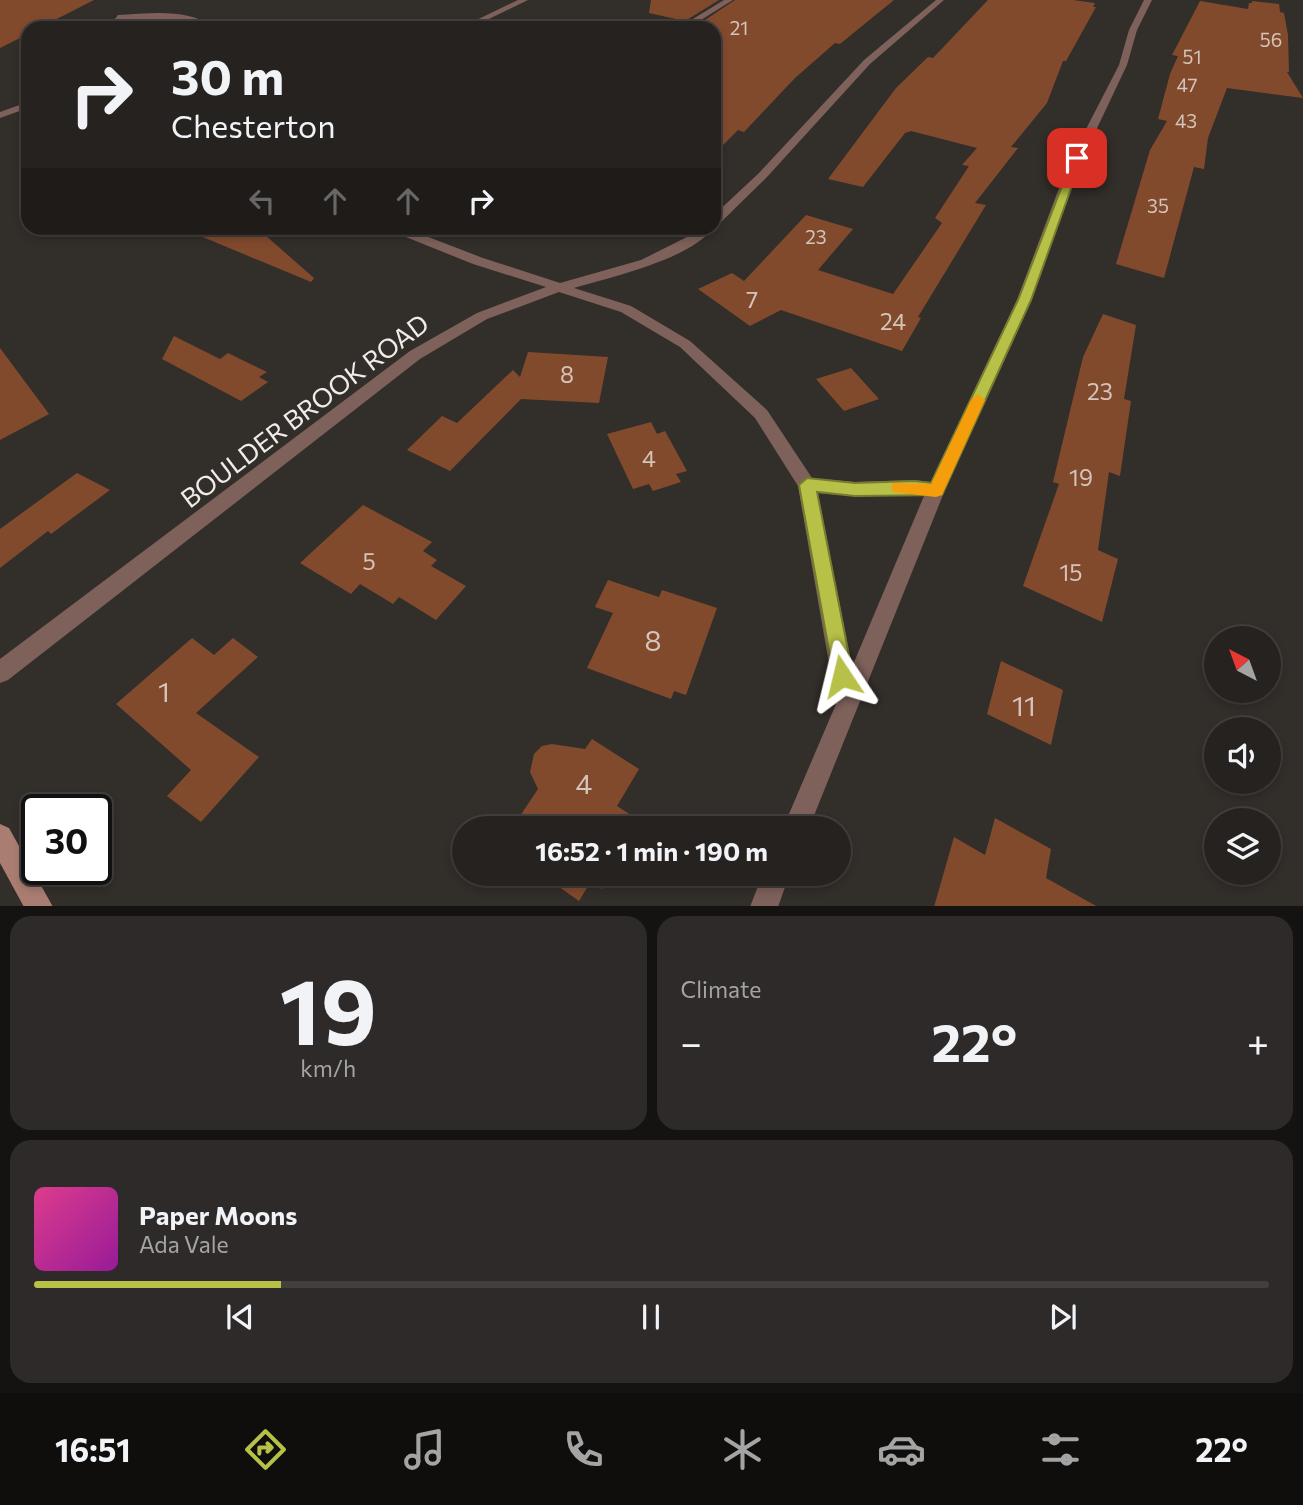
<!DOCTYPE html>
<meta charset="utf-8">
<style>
body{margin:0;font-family:Commissioner,sans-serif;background:#2e2a29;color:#f1f3f6;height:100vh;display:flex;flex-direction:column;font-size:26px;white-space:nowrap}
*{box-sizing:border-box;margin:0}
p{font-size:23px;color:#a4a4a5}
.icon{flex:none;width:38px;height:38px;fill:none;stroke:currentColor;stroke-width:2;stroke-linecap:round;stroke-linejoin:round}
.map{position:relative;height:906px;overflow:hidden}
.side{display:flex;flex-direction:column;gap:10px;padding:10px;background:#151312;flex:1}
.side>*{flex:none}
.hud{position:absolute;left:21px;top:21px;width:700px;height:214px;border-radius:21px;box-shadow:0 4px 10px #0003,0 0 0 2px #423f3e;background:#262220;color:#f1f3f6;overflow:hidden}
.needle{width:46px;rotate:319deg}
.fabs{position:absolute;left:1204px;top:626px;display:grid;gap:14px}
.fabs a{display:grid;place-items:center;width:77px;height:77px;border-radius:50%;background:#262220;box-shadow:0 4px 10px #0003,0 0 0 2px #423f3e;font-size:35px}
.speed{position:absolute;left:21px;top:794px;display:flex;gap:14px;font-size:35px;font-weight:700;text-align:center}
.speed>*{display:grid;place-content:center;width:91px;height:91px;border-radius:50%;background:#262220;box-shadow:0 4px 10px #0003,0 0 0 2px #423f3e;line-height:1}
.speed .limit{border:4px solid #111;border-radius:10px;background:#fff;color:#111}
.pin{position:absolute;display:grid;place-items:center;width:60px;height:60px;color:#fff;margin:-30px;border-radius:14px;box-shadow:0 4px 10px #0006}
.me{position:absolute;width:77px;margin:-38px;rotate:350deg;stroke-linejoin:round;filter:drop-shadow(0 0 5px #0008)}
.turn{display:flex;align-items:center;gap:24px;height:147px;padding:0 35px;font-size:32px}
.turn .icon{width:91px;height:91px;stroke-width:2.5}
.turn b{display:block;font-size:49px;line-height:60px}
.lanes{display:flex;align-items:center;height:66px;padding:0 35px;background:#0003;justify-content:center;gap:35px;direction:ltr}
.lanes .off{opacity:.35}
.big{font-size:52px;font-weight:700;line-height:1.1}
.side .tile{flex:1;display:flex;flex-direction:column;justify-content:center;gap:10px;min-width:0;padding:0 24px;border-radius:21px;background:#2e2a29}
.side .dial{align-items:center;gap:0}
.dial b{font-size:91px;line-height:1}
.song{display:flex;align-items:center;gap:21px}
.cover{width:84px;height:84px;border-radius:10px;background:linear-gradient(135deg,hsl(330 70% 55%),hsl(300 70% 35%))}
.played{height:7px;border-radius:4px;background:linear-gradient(90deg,#b7c148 20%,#423f3e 20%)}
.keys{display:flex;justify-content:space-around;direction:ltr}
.heat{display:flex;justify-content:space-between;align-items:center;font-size:38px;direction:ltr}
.side .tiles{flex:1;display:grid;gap:10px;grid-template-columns:1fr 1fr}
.tile:last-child{grid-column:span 2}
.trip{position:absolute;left:452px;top:816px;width:399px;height:70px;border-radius:35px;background:#262220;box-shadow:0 4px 10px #0003,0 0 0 2px #423f3e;font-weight:700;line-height:70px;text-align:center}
.menu{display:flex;height:112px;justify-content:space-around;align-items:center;background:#0f0e0d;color:#a4a4a5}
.menu .icon{width:49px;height:49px}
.menu .selected{color:#b7c148}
.menu b{font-size:32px;color:#f1f3f6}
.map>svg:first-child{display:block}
.building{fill:#824a2d}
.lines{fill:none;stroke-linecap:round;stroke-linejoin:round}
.street{fill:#7e615a;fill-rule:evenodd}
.secondary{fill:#aa7d72;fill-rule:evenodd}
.route{fill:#b7c148;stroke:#777d2f;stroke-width:2}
.slow{fill:#f59e0b}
.labels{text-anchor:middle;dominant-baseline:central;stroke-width:7;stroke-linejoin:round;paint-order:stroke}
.far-number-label{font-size:19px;fill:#d4c4ba}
.number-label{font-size:23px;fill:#d4c4ba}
.street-label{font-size:26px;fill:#efece9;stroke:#322e2a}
.near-number-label{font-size:28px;fill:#d4c4ba}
</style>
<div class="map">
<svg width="1303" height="907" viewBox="0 0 1303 907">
<rect width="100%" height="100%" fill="#322e2a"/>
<g class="building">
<polygon points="0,0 94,0 39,28 28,28 28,34 0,48"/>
<polygon points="651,0 719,0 685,21 649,13"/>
<polygon points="735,0 894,0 840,44 835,43 795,78 744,132 738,130 714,154 714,27 699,24"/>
<polygon points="988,0 1073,0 1095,3 1093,7 1096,7 1066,61 1063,61 1047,103 1011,147 1018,148 975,203 986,205 918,317 921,318 902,351 781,310 750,326 698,289 732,273 744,281 806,215 853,229 818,270 893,294 942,223 935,218 969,166 962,165 977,148 911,131 905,133 863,187 828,179 896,88 928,57 933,58"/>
<polygon points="1200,1 1248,9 1249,3 1252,3 1252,1 1279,4 1280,12 1284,13 1288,35 1289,72 1287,72 1303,98 1227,88 1208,138 1204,169 1194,167 1164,278 1116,264 1150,150 1167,121 1158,119 1170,74 1178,56 1172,55"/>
<polygon points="181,228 257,228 314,278 311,282"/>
<polygon points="1103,314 1136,325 1124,399 1131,401 1120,476 1109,472 1098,550 1118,559 1102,622 1023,586 1059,484 1053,482 1083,357"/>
<polygon points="174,336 220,359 228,353 267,372 259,377 268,382 241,401 162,359"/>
<polygon points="0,348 49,414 0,440"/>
<polygon points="528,352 608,357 599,403 521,399 450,471 407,450 442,416 457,423 513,370 520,377"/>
<polygon points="851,368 879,399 844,411 816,379"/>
<polygon points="651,422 657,434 665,431 687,471 676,474 681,482 653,491 649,484 633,489 607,434"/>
<polygon points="77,473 110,490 51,534 48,531 0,568 0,529"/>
<polygon points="363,505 432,542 423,551 437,560 431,566 466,586 436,620 399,597 393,604 360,584 351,594 300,563"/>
<polygon points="608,580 659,597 662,590 717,608 686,695 674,691 671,699 587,668 613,613 595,607"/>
<polygon points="192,638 214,655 233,638 258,657 196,713 259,757 201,822 167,796 191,770 116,704"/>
<polygon points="1001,661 1063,690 1051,745 987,714"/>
<polygon points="592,739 639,769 617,806 640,821 636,828 512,828 538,789 530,772 534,754 542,746 552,744 585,749"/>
<polygon points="995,818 1051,849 1046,878 1098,907 934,907 954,837 985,855"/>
<polygon points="547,873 611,873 602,889 591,881 579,901 545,877"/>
</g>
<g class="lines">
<g class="street">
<polygon points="518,0 528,0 470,28 460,28"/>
<polygon points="724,0 733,0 688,28 678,28"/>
<polygon points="936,0 944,0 870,64 767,177 718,225 714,226 714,215 759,173 864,60"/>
<path d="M 1144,0 L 1152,0 L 1137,30 L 1127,65 L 1080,164 L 1031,300 L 945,490 L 809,828 L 783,828 L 836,704 L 798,486 L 755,418 L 680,347 L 621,312 L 559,292 L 487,319 L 420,359 L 8,680 L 0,683 L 0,659 L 410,351 L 477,313 L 546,287 L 473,264 L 391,231 L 389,228 L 405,228 L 483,258 L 560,283 L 641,260 L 685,238 L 700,228 L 713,228 C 691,259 611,277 574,288 L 631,306 L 690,341 L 767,410 L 812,478 L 855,482 L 914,480 L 931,482 L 1017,300 L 1068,164 L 1119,65 L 1129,30 ZM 818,493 L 855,496 L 924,496 L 852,667 Z"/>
<path d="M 118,15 C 147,14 189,7 213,28 L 204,28 L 179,20 L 115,19 Z"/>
<polygon points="28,102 28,108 0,118 0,112"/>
<polygon points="763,873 790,873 778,907 750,907"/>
</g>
<polygon class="secondary" points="0,824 9,828 53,907 24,907 0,863"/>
</g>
<polygon class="route" points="1074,155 1082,158 1031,300 942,495 855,496 817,492 853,676 850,683 842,685 835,683 799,485 807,478 855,483 914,481 931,483 1018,300"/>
<polygon class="slow" points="978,394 985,400 942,495 936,497 893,492 891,488 893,483 931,484 971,400"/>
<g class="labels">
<g class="far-number-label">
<text x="739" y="27">21</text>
<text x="1271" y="39">56</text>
<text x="1192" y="56">51</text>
<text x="1187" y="84">47</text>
<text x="1186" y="120">43</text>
<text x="1158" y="205">35</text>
<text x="816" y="236">23</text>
</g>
<g class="number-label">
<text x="752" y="299">7</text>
<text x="893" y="321">24</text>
<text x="567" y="374">8</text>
<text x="1100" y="391">23</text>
<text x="649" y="458">4</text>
<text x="1081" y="477">19</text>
<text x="369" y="561">5</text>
<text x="1071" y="572">15</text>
</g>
<g class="street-label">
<text transform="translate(304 410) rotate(-37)">BOULDER BROOK ROAD</text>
</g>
<g class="near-number-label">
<text x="653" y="640">8</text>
<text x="164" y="691">1</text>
<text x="1024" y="705">11</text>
<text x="584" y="783">4</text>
</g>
</g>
</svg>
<div class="fabs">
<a><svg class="needle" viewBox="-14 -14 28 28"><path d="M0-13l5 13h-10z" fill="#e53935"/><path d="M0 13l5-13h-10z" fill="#a4a4a5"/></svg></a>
<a><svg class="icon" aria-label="sound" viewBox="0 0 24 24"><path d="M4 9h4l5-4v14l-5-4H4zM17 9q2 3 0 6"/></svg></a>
<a><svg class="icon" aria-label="layers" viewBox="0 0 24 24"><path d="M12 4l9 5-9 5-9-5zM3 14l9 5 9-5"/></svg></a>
</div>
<div class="speed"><div class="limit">30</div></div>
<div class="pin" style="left:1077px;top:158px;background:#d93025"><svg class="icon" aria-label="arrive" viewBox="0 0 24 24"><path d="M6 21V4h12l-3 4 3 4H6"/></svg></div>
<svg class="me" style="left:842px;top:676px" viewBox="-20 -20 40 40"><path d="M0-17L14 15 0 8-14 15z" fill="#b7c148" stroke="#fff" stroke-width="4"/></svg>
<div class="trip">16:52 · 1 min · 190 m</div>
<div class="hud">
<div class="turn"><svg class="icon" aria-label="right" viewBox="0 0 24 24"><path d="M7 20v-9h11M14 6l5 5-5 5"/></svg><div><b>30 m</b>Chesterton</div></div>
<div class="lanes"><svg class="icon off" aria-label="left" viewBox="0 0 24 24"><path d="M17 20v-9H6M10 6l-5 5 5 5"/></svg><svg class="icon off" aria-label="ahead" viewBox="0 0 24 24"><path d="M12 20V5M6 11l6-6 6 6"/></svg><svg class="icon off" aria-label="ahead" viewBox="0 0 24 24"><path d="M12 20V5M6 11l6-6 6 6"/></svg><svg class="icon" aria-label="right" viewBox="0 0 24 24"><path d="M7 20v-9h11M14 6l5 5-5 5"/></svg></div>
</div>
</div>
<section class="side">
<div class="tiles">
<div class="tile dial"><b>19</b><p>km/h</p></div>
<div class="tile"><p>Climate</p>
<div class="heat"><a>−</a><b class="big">22°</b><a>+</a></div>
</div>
<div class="tile">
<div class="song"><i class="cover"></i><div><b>Paper Moons</b><p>Ada Vale</p></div></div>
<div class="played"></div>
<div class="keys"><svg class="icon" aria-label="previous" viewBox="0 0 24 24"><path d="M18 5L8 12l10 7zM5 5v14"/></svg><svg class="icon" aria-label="pause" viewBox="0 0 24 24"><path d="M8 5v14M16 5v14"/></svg><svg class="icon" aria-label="next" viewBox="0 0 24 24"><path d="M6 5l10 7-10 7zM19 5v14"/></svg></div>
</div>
</div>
</section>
<nav class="menu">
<b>16:51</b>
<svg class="icon selected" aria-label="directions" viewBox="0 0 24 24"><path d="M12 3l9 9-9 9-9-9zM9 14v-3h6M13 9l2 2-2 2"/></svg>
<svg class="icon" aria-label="music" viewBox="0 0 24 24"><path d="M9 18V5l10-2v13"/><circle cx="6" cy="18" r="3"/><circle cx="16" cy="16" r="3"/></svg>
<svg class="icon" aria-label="phone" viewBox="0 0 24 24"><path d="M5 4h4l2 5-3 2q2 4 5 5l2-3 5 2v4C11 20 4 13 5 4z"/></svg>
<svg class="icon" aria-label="climate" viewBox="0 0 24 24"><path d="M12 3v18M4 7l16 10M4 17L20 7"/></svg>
<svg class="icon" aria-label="car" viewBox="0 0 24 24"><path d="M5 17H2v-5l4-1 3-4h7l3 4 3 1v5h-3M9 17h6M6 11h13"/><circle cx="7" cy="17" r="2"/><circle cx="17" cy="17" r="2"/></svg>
<svg class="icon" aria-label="filters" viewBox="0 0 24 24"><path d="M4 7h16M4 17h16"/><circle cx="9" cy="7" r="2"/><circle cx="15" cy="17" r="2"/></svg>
<b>22°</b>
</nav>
